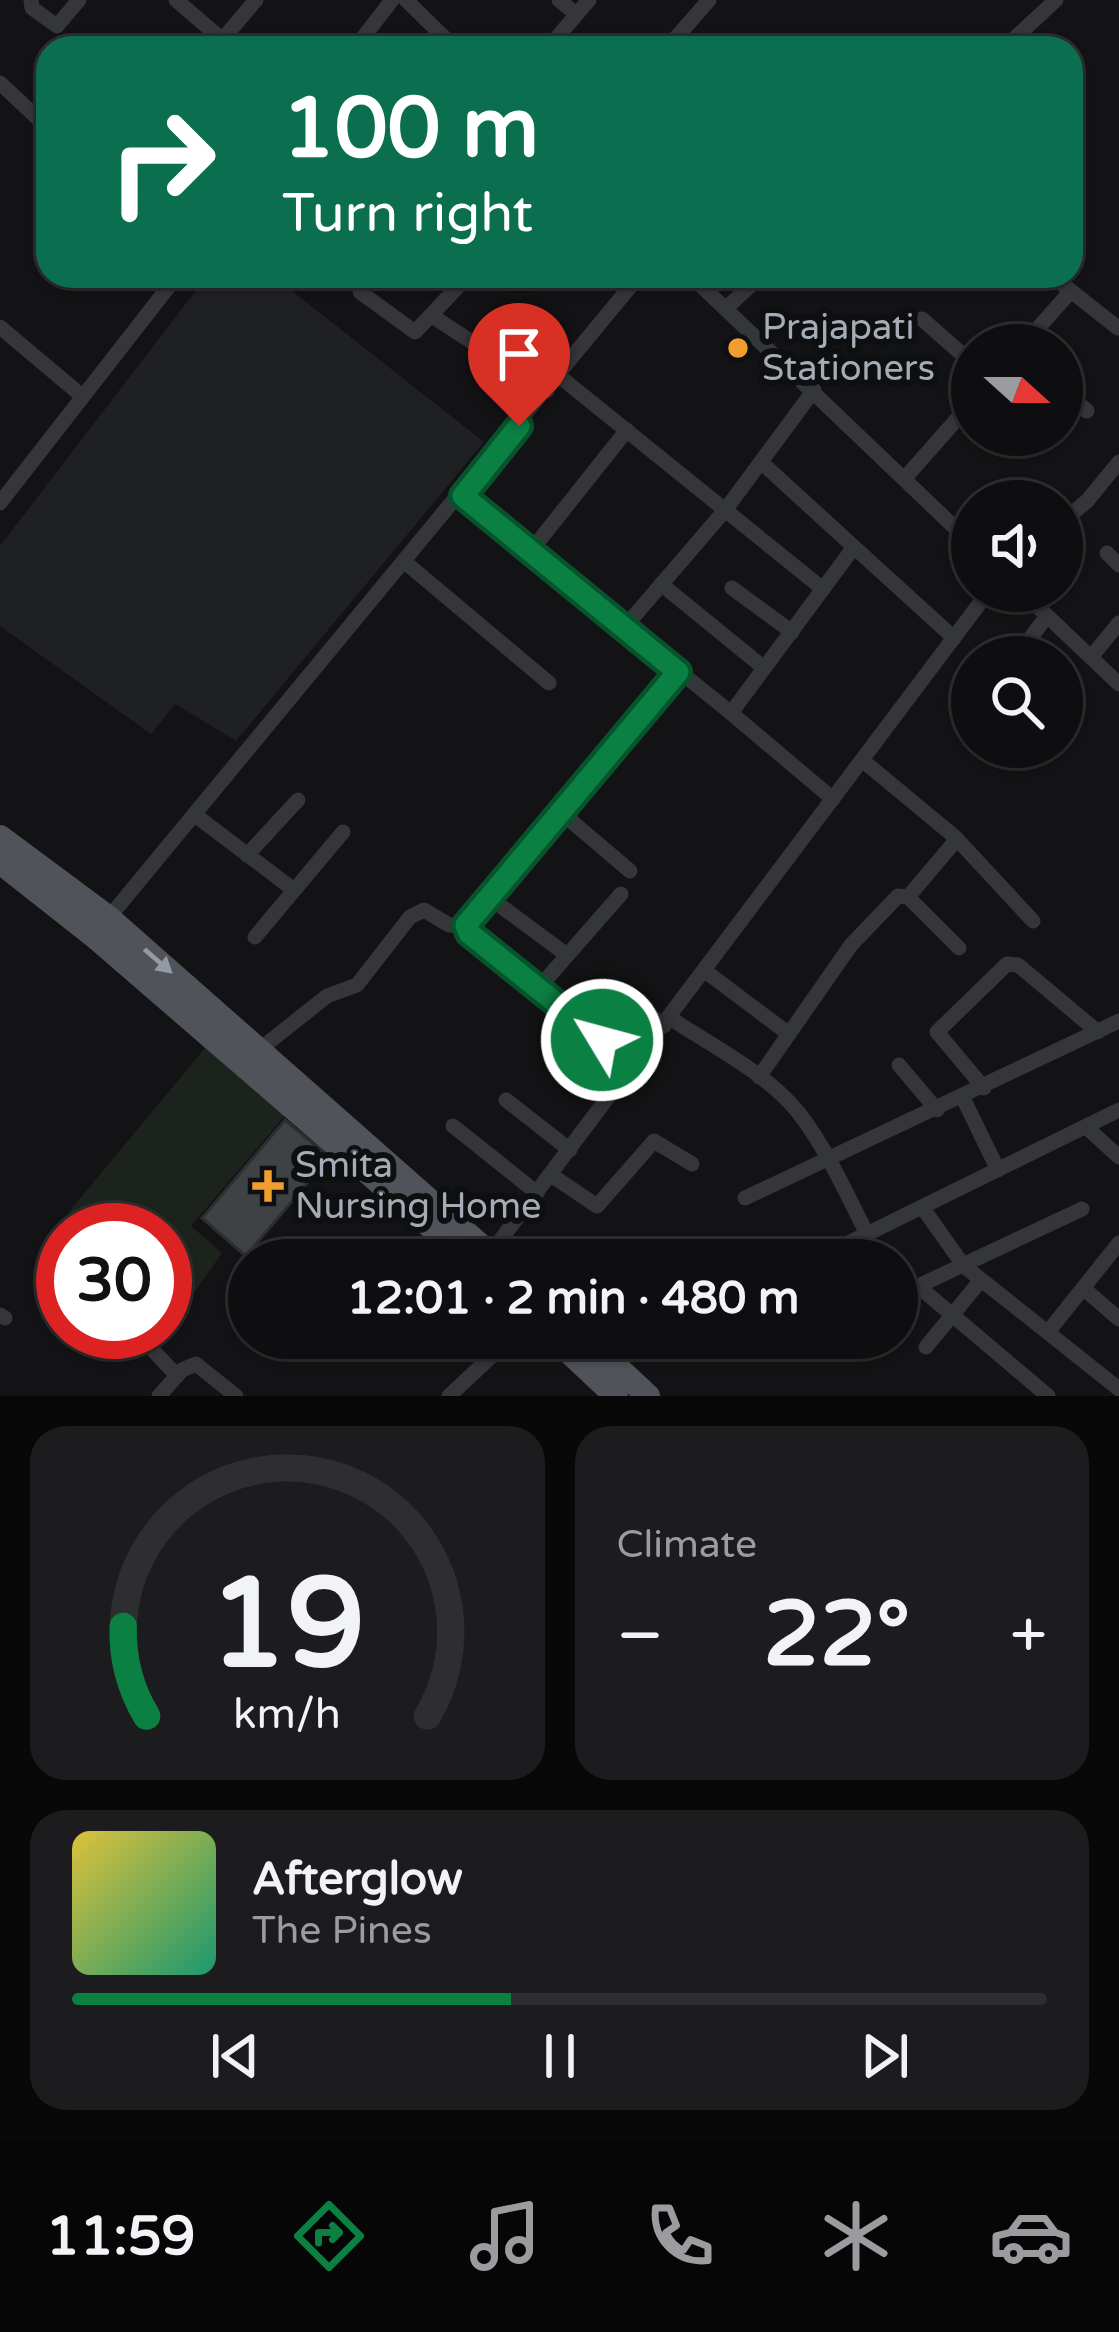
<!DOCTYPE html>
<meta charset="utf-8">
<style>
body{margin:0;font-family:"Varela Round",sans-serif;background:#1c1c1e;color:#f1f3f6;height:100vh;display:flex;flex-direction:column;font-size:45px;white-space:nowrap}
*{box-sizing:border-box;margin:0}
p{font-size:39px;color:#9b9c9f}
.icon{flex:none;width:66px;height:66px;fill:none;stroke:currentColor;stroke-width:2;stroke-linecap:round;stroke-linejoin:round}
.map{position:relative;height:1396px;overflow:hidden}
.side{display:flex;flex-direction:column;gap:30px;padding:30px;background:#080809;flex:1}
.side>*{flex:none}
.top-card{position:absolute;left:36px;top:36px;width:1047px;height:252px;border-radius:36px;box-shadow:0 3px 9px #0004,0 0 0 3px #2e2e30;background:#0b6e4f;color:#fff;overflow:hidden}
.needle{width:78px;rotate:111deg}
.tools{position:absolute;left:951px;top:324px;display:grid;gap:24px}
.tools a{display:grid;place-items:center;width:132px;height:132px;border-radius:50%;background:#0e0e10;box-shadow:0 3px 9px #0004,0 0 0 3px #2e2e30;font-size:60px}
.speed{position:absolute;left:36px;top:1203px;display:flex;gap:24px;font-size:60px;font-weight:700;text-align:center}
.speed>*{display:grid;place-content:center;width:156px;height:156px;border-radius:50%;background:#0e0e10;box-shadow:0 3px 9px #0004,0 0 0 3px #2e2e30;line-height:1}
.speed .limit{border:18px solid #d22;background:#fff;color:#111}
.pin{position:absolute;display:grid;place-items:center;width:102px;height:102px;color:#fff;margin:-123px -51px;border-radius:50% 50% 50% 0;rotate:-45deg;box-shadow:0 0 12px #0007}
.pin .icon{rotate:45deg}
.me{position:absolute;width:132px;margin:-66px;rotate:307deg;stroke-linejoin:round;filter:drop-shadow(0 0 9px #0008)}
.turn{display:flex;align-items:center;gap:42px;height:252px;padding:0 48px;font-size:54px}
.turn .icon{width:156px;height:156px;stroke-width:2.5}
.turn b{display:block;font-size:84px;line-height:102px}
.big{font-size:90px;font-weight:700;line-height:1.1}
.side .widget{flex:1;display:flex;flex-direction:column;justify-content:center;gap:18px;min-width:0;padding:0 42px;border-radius:36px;background:#1c1c1e}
.side .dial{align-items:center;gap:0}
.dial svg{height:312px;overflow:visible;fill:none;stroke:#2e2e30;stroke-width:7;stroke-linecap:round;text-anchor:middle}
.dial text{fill:#f1f3f6;stroke:none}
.song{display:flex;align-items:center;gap:36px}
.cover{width:144px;height:144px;border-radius:18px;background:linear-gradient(135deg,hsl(50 70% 55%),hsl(160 70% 35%))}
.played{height:12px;border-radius:6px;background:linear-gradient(90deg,#0b8043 45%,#2e2e30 45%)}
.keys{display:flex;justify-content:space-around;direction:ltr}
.heat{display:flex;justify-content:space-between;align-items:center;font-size:66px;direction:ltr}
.side .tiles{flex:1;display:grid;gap:30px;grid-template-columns:1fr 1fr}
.widget:last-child{grid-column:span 2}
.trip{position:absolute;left:228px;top:1239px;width:690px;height:120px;border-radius:60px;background:#0e0e10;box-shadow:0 3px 9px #0004,0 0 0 3px #2e2e30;font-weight:700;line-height:120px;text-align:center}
.menu{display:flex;height:192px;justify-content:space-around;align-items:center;background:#060606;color:#9b9c9f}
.menu .icon{width:84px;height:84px}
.menu .selected{color:#0b8043}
.menu b{font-size:54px;color:#f1f3f6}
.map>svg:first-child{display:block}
.built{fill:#1f2022}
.green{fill:#1c231c}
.building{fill:#3f4245;stroke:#2d2e31;stroke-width:3}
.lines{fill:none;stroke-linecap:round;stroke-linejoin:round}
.street{stroke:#34363a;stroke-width:15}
.primary{stroke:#505359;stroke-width:24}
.oneway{fill:#949aa3}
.route-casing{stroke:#07532c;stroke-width:30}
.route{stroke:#0b8043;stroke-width:21}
.poi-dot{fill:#f19e2f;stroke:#0e0f10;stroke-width:4.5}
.labels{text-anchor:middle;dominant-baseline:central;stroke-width:12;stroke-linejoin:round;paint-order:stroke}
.poi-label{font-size:36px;fill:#a5acb5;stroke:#0e0f10;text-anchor:start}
</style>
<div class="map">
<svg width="1119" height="1396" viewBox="0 0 1119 1396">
<rect width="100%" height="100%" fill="#131315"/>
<polygon class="built" points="207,276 273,276 484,442 236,741 175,704 151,734 0,626 0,546"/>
<polygon class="green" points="210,1042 289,1111 191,1226 222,1253 184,1307 165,1292 165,1230 90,1230 68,1213"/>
<polygon class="building" points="285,1120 329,1157 246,1256 202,1218"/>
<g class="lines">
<g class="street">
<polyline points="31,0 32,8 57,26 79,0"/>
<polyline points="176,0 232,48"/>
<polyline points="406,0 455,48"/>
<polyline points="559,0 576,14"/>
<polyline points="222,40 256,0"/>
<polyline points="355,48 392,0"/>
<polyline points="548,48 589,0"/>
<polyline points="667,48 709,0"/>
<polyline points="1004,48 1056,0"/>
<polyline points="0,83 48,128"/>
<polyline points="691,276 972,544"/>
<polyline points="1052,276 1118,328"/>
<polyline points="360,292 415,332 468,276"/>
<polyline points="726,308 761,276"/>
<polyline points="432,316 547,391"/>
<polyline points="922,319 972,363"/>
<polyline points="0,327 82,396"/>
<polyline points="1023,345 1071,291"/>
<polyline points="559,376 823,589"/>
<polyline points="1062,389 1087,411"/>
<polyline points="905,478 972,402"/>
<polyline points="462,496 731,713 854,547 761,462"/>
<polyline points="0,503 177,276"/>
<polyline points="1062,522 1087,501 1119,462"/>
<polyline points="854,547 954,638"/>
<polyline points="530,552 627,430"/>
<polyline points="1107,553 1119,565"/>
<polyline points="406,563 549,683"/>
<polyline points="661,584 764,668"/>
<polyline points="732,588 792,632"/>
<polyline points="1021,591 1119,684"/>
<polyline points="623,629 726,509 814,390"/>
<polyline points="1016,657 1047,616"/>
<polyline points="1091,657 1119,623"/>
<polyline points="731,713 833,799"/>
<polyline points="862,760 955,837 1033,921"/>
<polyline points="563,814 630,871"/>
<polyline points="195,815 294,890"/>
<polyline points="247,855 298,800"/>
<polyline points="621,894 536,991 635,1065"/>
<polyline points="908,897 957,839"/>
<polyline points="490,898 567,955"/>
<polyline points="106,921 639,276"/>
<polyline points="255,937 343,832"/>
<polyline points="705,971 789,1034"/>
<polyline points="536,991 469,933 467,925 678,672"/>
<polyline points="632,1001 664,1026"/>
<path d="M 670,1018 C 712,1046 765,1072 798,1112 C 827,1149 846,1193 867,1234"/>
<polyline points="259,1050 327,996 357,985 410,917 424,910 449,925 467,925"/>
<polyline points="899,1065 937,1110"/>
<polyline points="759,1077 851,945 898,896 908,897 959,948"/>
<polyline points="984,1088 937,1032 1007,964 1018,965 1098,1032"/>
<polyline points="963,1098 998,1170"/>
<polyline points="506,1100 570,1150"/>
<polyline points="453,1126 537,1193"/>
<polyline points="1086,1127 1119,1157"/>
<polyline points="551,1175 597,1206 654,1141 692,1164"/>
<polyline points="745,1198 1119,1021"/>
<polyline points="922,1207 964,1266 1119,1389"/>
<polyline points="490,1254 989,591"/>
<polyline points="814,1260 1119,1110"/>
<polyline points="918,1286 1048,1396"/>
<polyline points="1083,1288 1119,1319"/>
<polyline points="897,1296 1082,1209"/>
<polyline points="0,1315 5,1318"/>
<polyline points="136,1332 177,1376"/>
<polyline points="1048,1332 1119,1243"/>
<polyline points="926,1347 981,1280"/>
<polyline points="602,1360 648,1338"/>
<polyline points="159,1396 182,1370 196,1364 236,1396"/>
<polyline points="449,1396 511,1338"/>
</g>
<g class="primary">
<polyline points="0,837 109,918 497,1260"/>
<polyline points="0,862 94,936 469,1260"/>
<polyline points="554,1338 616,1396"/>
<polyline points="586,1338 648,1396"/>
</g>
</g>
<defs><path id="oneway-solid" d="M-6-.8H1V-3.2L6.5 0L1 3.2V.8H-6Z" transform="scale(3)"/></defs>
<use class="oneway" href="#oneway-solid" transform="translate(158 961) rotate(41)"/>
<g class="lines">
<g class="route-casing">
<polyline id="route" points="519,426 463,496 678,672 466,925 469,933 602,1040"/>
</g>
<use href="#route" class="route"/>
</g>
<g class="poi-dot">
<circle cx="738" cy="348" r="12"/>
<path d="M262 1168h12v12h12v12h-12v12h-12v-12h-12v-12h12z"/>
</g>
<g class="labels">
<g class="poi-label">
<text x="762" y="327">Prajapati<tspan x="762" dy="41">Stationers</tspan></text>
<text x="295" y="1165">Smita<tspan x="295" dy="41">Nursing Home</tspan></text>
</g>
</g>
</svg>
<div class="tools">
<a><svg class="needle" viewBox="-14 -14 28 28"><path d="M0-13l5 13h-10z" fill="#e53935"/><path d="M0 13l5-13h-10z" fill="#9b9c9f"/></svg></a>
<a><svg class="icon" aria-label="sound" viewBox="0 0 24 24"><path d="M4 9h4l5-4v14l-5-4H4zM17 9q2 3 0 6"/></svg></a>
<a><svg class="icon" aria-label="search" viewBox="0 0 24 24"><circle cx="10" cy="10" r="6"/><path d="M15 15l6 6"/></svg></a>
</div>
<div class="speed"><div class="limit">30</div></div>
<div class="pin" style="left:519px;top:426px;background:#d93025"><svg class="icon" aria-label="arrive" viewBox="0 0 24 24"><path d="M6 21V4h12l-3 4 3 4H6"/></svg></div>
<svg class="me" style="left:602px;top:1040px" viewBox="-20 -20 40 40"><circle r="17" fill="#0b8043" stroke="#fff" stroke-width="3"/><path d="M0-11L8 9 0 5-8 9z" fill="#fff"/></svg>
<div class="trip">12:01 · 2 min · 480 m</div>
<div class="top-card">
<div class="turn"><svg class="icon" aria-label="right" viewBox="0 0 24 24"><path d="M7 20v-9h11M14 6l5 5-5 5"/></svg><div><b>100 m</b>Turn right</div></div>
</div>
</div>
<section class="side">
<div class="tiles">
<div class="widget dial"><svg viewBox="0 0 100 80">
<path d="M14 69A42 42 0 1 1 86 69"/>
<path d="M14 69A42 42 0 0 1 8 46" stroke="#0b8043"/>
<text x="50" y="56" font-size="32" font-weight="700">19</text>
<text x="50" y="72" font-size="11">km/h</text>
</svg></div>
<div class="widget"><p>Climate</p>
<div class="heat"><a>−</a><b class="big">22°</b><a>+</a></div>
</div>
<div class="widget">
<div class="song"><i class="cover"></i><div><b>Afterglow</b><p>The Pines</p></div></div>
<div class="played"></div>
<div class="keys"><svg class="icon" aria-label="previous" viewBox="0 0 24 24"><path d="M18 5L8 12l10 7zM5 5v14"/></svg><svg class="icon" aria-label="pause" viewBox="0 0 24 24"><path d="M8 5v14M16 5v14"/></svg><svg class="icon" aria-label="next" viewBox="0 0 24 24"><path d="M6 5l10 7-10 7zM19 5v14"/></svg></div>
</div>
</div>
</section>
<nav class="menu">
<b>11:59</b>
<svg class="icon selected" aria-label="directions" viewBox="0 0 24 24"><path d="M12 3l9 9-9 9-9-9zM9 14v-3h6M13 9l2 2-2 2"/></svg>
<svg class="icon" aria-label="music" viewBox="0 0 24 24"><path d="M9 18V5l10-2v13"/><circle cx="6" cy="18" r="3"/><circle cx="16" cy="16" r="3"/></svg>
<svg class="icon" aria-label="phone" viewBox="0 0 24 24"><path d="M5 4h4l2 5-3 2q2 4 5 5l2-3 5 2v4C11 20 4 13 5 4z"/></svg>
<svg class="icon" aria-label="climate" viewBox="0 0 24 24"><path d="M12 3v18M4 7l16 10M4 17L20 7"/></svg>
<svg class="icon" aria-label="car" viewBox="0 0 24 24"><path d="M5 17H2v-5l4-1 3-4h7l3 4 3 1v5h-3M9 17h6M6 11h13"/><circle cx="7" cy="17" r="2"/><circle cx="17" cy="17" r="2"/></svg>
</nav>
